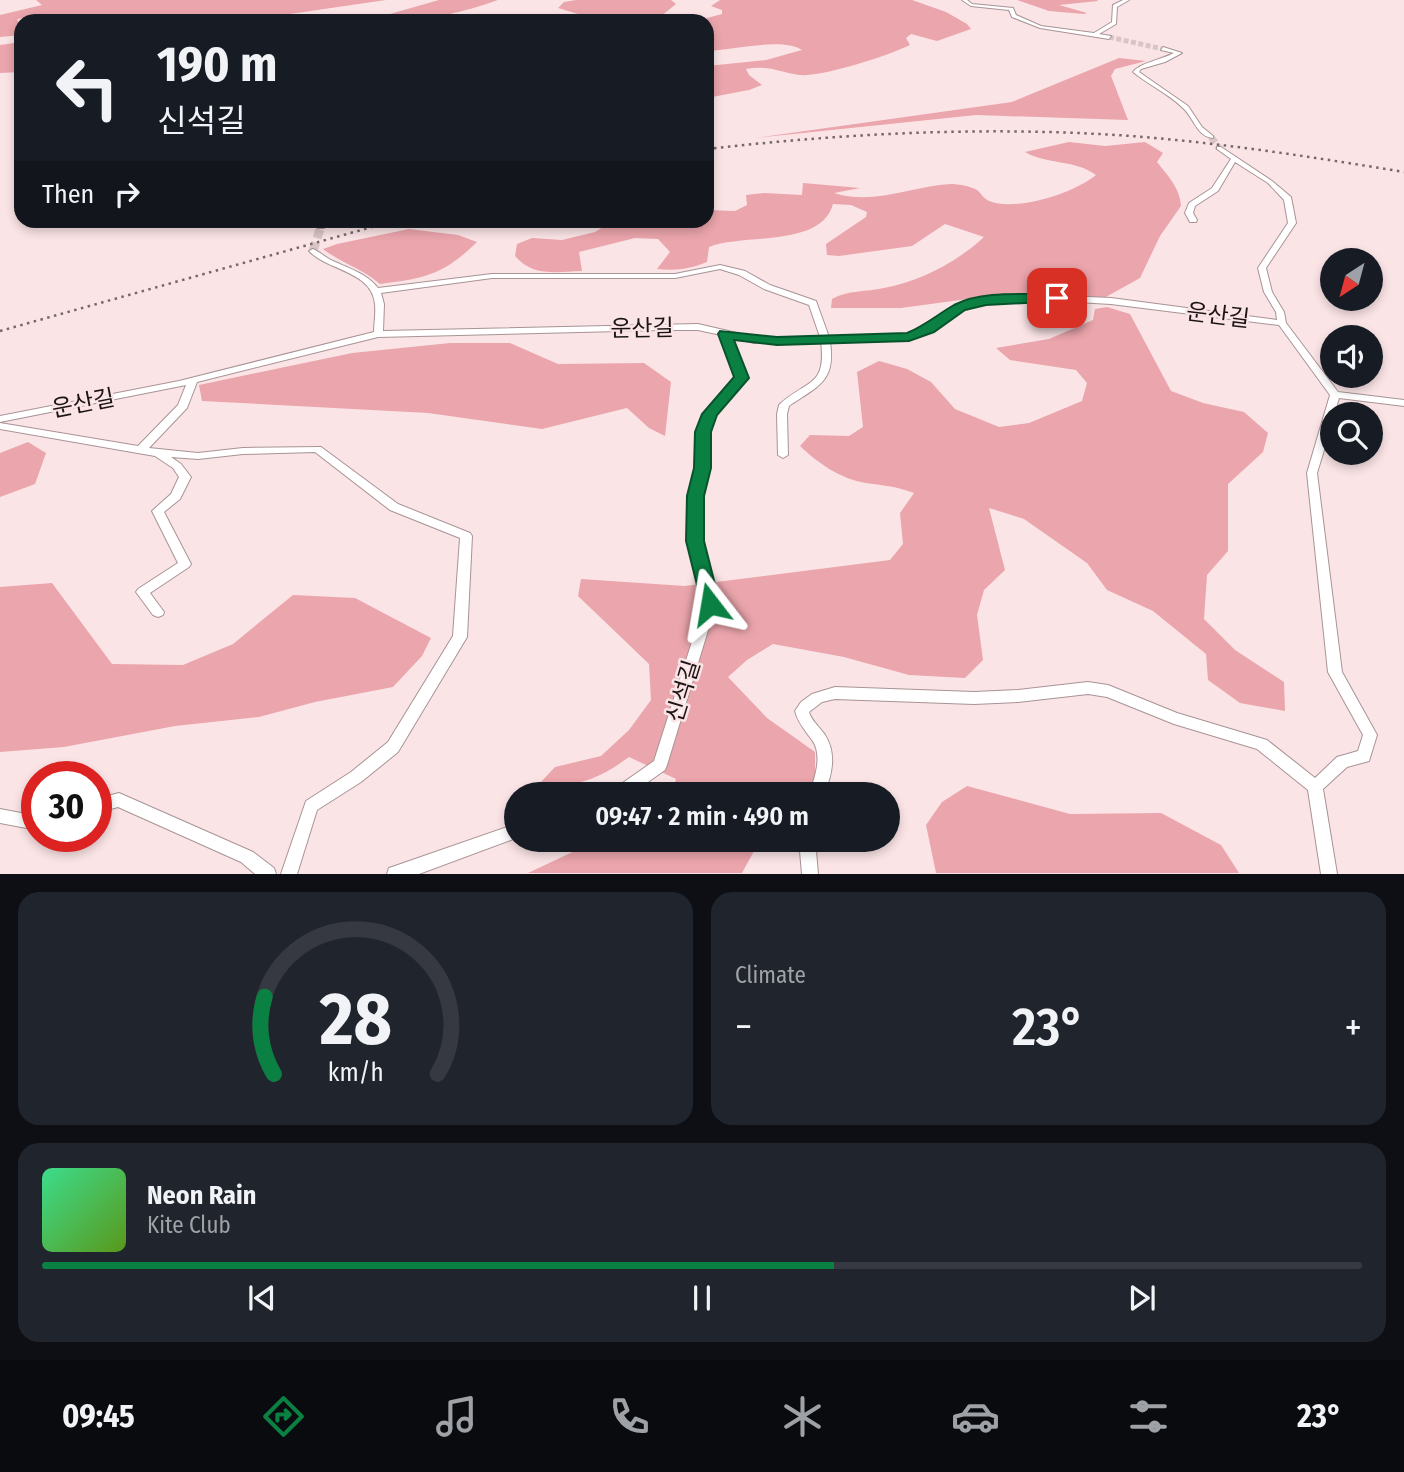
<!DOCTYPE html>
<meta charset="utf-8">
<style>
body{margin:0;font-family:"Fira Sans Condensed","Noto Sans KR",sans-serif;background:#20242c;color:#f1f3f6;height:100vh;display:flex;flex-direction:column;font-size:26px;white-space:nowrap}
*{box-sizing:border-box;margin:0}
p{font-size:23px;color:#9ea1a6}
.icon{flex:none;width:38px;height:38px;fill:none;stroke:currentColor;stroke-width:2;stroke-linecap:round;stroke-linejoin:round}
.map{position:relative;height:874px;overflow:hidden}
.side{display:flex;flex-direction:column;gap:18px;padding:18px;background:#0d0f14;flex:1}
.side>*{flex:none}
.banner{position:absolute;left:14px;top:14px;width:700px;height:214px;border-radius:21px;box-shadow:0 4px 10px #0003;background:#171b24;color:#f1f3f6;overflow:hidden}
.needle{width:46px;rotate:216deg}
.buttons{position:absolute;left:1320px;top:248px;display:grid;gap:14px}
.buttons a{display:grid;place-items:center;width:63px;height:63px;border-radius:50%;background:#171b24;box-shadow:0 4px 10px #0003;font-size:35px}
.speed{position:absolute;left:21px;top:761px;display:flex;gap:14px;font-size:35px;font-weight:700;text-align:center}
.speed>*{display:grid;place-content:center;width:91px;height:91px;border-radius:50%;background:#171b24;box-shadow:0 4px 10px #0003;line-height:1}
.speed .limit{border:10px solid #d22;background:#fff;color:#111}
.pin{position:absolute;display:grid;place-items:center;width:60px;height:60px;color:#fff;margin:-30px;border-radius:14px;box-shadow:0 4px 10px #0006}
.me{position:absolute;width:77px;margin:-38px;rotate:346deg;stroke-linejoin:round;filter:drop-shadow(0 0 5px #0008)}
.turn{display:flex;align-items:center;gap:24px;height:147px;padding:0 28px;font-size:32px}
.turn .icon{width:91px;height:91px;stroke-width:2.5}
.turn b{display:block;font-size:49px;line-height:60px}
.then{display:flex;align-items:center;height:66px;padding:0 28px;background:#0003;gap:14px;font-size:26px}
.big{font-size:52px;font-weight:600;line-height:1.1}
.side .widget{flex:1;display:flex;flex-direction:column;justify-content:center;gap:10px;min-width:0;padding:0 24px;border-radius:21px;background:#20242c}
.side .dial{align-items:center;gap:0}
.dial svg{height:182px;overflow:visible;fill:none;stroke:#363941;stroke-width:7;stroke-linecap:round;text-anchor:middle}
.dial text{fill:#f1f3f6;stroke:none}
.song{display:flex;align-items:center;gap:21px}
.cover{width:84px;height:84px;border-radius:10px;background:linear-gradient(135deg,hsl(150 70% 55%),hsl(90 70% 35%))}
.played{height:7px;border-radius:4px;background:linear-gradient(90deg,#0b8043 60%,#363941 60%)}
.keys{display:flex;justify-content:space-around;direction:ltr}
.heat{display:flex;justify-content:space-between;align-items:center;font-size:38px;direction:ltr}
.side .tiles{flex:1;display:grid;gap:18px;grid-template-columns:1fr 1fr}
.widget:last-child{grid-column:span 2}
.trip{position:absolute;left:504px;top:782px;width:396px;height:70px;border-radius:35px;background:#171b24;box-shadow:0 4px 10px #0003;font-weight:600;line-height:70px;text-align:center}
.tab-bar{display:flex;height:112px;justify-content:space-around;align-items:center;background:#090b0e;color:#9ea1a6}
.tab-bar .icon{width:49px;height:49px}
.tab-bar .selected{color:#0b8043}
.tab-bar b{font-size:32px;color:#f1f3f6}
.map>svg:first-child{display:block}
.forest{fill:#eba5ac}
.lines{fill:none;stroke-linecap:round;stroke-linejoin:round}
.minor-tunnel-far2{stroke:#d9c5c6;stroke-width:5;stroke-dasharray:5 2.5;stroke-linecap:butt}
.minor-tunnel-far1{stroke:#d9c5c6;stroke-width:7;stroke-dasharray:7 3.5;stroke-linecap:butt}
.minor-tunnel{stroke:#d9c5c6;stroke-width:9;stroke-dasharray:9 4.5;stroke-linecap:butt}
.minor-casing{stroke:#a89395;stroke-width:2}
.minor{fill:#fff;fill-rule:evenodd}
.rail{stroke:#766769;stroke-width:2.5;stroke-dasharray:2.5 4.5;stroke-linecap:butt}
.route{fill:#0b8043;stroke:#07532c;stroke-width:2}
.labels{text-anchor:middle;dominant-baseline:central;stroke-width:5;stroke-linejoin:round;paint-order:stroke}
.street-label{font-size:23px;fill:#1b1314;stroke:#fbe4e6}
</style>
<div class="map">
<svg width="1404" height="874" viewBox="0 0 1404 874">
<rect width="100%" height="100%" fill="#fbe4e6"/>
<g class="forest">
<polygon points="36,0 386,0 283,15 248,16 231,21 159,21 143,15 123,14 51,15 17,19 21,26 21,35 0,37 0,15 42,5"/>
<path d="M 439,0 L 498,0 C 459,14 411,25 369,20 Z"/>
<polygon points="576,0 671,0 676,4 655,21 553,21 578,14 558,8 564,2"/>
<path d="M 720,0 L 912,0 L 946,12 L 967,24 L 971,29 L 937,41 L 911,34 L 906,38 L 910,45 C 887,56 823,77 799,75 C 778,72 769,65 746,69 L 749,75 L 762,85 L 749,90 L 707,98 L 707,66 L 766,60 L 802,50 C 782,37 732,50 707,51 L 707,21 L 696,21 L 722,14 L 722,10 L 711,6 Z"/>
<polygon points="1017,0 1097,0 1098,1 1059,5 1087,13 1084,14 1049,11"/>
<polygon points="21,42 21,72 0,73 0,45"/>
<polygon points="1119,58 1146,61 1115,69 1111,76 1128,120 976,115 755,138 1012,102"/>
<path d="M 1069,142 L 1105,146 L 1145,142 L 1163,153 L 1157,162 C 1168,176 1180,188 1181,206 L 1160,236 L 1140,278 L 1104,298 L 1055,293 L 1012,293 L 901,308 L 831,308 L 832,299 C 848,290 866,292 884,288 C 921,281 957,262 984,237 L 945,224 L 912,246 L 839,256 L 827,255 L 826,244 L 866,217 L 867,212 L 851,205 L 833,204 C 821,248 744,233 709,247 L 707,262 C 690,269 676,271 657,269 L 670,252 L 658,239 L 635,238 L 579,252 L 582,271 C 556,272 533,277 515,256 L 517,244 L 532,238 L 562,240 L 595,232 L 613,221 L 707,220 L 707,210 L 735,211 L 747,205 L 746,195 L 764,193 L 802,195 L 803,183 L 860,188 L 834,193 C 873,206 911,186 951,184 C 958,184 970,186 977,190 C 981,193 984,199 989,201 C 1017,212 1074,193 1096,175 C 1074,159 1047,165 1025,152 Z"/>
<path d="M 409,229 L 458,235 L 477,242 C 443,275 426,278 380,284 C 363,269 341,263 323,249 L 337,244 Z"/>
<path d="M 1107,307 L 1130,314 L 1171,391 L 1203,403 L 1244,412 L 1268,433 L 1263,452 L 1228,484 L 1228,551 L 1207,575 L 1204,619 L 1235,650 L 1284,682 L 1285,711 L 1240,703 L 1208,680 L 1206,654 L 1153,611 L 1107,590 L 1087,563 L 1024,519 L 989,508 L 1005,570 L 984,590 L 977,615 L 983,660 L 965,678 L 909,675 L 844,657 L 773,644 L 747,660 L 728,677 L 767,718 L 815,752 L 815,785 L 800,794 L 671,794 L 676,779 L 629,757 C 599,779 577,788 540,783 L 555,767 L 601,756 L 629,730 L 651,700 L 649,664 L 578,596 L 581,579 L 685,586 L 890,560 L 903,544 L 900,513 L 914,493 C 895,486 886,486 866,483 C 840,479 818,463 800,446 L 810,435 L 849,436 L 863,427 L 857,372 L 879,361 L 907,369 L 931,382 L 955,409 L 999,427 L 1029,423 L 1082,401 L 1087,383 L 1076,370 L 1010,360 L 996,348 L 1049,339 L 1093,320 L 1095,309 Z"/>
<polygon points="450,343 510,343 558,364 644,363 671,382 665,436 649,428 627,408 542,429 428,413 202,401 199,385 352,353"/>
<polygon points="28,442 46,453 35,484 0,497 0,453"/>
<polygon points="52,583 112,664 183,665 233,644 293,595 355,598 431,638 422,656 393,687 315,702 259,717 175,726 64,747 0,752 0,587"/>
<polygon points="967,786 1070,814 1161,813 1221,845 1239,873 936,873 926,825 942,802"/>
<polygon points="598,840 760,840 742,873 528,873"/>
</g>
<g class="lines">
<polyline class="minor-tunnel-far2" points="1109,37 1163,49"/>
<polyline class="minor-tunnel-far1" points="1211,137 1219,148"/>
<polyline class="minor-tunnel" points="313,251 321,226"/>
<g class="minor-casing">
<g id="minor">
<polygon points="962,0 967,0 972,4 1013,8 1016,15 1041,26 1094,33 1112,22 1113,5 1123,0 1129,0 1117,7 1116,24 1099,34 1111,36 1109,39 1040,28 1012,17 1009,10 971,6"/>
<path d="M 1163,47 L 1182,53 L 1165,62 L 1141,69 L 1139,72 L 1188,106 L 1202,127 L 1213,136 L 1213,138 C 1197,137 1194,118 1183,108 C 1169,94 1149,85 1133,72 C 1140,63 1163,59 1174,53 L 1161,50 Z"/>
<path d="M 1217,147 L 1221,147 L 1272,181 L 1291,197 L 1296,223 L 1266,268 L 1272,292 L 1284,312 L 1286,323 L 1338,392 L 1404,400 L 1404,406 L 1339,398 L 1334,415 L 1332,415 L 1332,424 L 1317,473 L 1342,672 L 1377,735 L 1369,761 L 1347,767 L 1323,789 L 1337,874 L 1321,874 L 1308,790 L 1257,749 L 1174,724 L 1107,697 L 1088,694 L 1018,702 L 974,704 L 835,699 L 822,702 L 809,712 C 812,722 820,727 825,735 C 837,754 832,775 824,794 L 809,794 C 815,778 823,755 812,740 C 805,730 798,723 795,711 L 801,702 L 812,694 L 835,687 L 974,692 L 1018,690 L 1088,682 L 1108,685 L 1177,713 L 1267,740 L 1315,778 L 1337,757 L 1358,751 L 1363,735 L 1328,672 L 1307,473 L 1330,395 L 1279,325 L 1111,304 L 1042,300 L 1008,302 L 978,305 L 963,309 L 926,332 L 909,340 L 830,342 C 836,382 818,386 789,406 L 787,414 L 788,455 L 783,458 L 778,455 L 777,414 L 779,405 C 805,380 827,388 821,342 L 754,343 L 731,337 L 747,378 L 715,415 L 708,431 L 708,468 L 701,496 L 701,541 L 716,604 L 667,765 L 665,770 L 631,794 L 611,794 L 614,789 L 654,761 L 704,604 L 689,541 L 689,496 L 698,468 L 698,431 L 706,412 L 737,378 L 721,335 L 698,330 L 661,330 L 378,337 L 197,382 L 187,408 L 149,448 L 198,453 L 243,448 L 321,447 L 398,504 L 470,533 L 472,536 L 467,637 L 398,752 L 361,782 L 317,810 L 297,874 L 281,874 L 306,801 L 351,772 L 388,742 L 453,636 L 460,538 L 390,510 L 315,452 L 243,454 L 198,459 L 171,457 L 181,464 L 191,477 L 180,499 L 164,512 L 191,564 L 189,567 L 150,593 L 164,612 L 163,615 L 158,617 L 153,615 L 136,592 L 138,589 L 178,563 L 152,511 L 171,494 L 179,477 L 173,468 L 155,456 L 0,429 L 0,423 L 138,446 L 178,405 L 186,385 L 0,422 L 0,416 L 179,381 L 374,332 C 374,323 376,314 375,304 C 372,271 328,271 309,251 L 313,249 C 320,252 326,258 333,261 C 350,269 366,273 378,288 L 492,274 L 675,274 L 720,265 L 745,271 L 770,285 L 816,301 L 829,337 L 907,334 L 957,305 L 978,299 L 1008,296 L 1042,295 L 1111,298 L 1277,320 L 1276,312 L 1264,292 L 1258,268 L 1288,223 L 1284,200 L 1268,183 L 1235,162 L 1218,191 L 1195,206 L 1193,213 L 1197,220 L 1196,222 L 1190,222 L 1185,213 L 1189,203 L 1212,188 L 1231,159 L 1217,149 ZM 720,269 L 739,275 L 764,289 L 809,305 L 820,337 L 754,337 L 698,324 L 383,331 L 384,304 L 381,293 L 492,278 L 675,278 Z"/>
<polygon points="322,220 330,220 324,228 318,228 317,226"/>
<polygon points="119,793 253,852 274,868 276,874 255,874 241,862 118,807 96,813 96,799"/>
<polygon points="0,809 37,816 37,830 0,823"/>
<polygon points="516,824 516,838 419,874 387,874 389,868 395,866"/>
<polygon points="799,840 815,840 818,874 802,874"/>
</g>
</g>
<use href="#minor" class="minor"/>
<g class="rail">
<path d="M 707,149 C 848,133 989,126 1131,136 C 1222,143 1313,157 1404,172"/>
<polyline points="0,331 397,220"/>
</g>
</g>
<path class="route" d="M 1057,294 L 1062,295 L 1062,301 L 986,305 L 965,310 L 934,332 L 909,341 L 777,345 L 734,340 L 749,378 L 717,415 L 711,432 L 711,468 L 704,496 L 704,541 L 720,604 L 717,609 L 710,611 L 703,609 L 686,541 L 687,496 L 694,468 L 695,432 L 702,414 L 734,377 L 718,334 L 720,331 L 777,337 L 907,333 C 925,326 938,314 954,305 C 983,290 1025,295 1057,294 Z"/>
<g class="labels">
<g class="street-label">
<text transform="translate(1218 315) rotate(7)">운산길</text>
<text transform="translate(642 328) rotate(-1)">운산길</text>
<text transform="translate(83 403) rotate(-11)">운산길</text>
<text transform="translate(683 691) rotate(-73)">신석길</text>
</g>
</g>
</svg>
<div class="buttons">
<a><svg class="needle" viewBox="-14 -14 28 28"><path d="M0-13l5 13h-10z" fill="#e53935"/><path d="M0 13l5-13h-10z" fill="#9ea1a6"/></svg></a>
<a><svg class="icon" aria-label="sound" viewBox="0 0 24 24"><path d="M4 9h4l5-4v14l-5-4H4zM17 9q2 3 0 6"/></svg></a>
<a><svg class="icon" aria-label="search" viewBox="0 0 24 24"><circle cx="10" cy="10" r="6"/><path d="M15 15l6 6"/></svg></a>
</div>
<div class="speed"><div class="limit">30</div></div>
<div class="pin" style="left:1057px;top:298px;background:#d93025"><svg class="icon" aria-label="arrive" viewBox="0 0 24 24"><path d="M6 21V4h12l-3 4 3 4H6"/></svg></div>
<svg class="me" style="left:710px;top:604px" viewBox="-20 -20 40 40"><path d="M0-17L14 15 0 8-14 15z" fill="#0b8043" stroke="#fff" stroke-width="4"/></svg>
<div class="trip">09:47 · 2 min · 490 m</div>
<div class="banner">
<div class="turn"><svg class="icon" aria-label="left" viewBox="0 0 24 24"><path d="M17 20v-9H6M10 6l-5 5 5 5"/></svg><div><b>190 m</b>신석길</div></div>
<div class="then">Then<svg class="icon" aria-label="right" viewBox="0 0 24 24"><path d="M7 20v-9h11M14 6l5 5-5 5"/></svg></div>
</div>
</div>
<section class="side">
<div class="tiles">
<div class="widget dial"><svg viewBox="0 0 100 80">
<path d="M14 69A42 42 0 1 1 86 69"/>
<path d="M14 69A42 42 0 0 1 10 35" stroke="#0b8043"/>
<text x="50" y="56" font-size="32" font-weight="700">28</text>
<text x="50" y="72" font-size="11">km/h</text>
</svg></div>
<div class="widget"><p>Climate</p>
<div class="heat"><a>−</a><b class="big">23°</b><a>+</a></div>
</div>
<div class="widget">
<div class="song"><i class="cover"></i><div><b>Neon Rain</b><p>Kite Club</p></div></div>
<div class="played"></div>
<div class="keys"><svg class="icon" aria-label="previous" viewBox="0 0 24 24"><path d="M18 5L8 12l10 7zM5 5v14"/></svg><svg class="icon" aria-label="pause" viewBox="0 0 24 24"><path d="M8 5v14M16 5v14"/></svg><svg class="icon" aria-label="next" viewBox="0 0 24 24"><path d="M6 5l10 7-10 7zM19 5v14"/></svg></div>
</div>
</div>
</section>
<nav class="tab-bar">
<b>09:45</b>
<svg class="icon selected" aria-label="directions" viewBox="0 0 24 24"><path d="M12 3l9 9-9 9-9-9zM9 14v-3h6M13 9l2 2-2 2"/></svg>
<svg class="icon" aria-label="music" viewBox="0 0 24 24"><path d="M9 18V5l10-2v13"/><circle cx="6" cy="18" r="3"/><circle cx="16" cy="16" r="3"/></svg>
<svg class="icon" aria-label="phone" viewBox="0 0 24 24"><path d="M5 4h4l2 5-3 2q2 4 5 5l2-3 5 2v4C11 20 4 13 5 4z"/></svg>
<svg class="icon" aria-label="climate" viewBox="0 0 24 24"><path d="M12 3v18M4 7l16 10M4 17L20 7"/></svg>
<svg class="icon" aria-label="car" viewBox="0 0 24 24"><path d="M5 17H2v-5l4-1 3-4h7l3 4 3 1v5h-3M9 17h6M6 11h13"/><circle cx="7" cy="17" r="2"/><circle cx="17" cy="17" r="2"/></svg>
<svg class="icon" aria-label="filters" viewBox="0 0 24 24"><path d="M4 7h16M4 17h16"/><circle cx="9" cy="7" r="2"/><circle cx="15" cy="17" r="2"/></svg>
<b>23°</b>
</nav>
